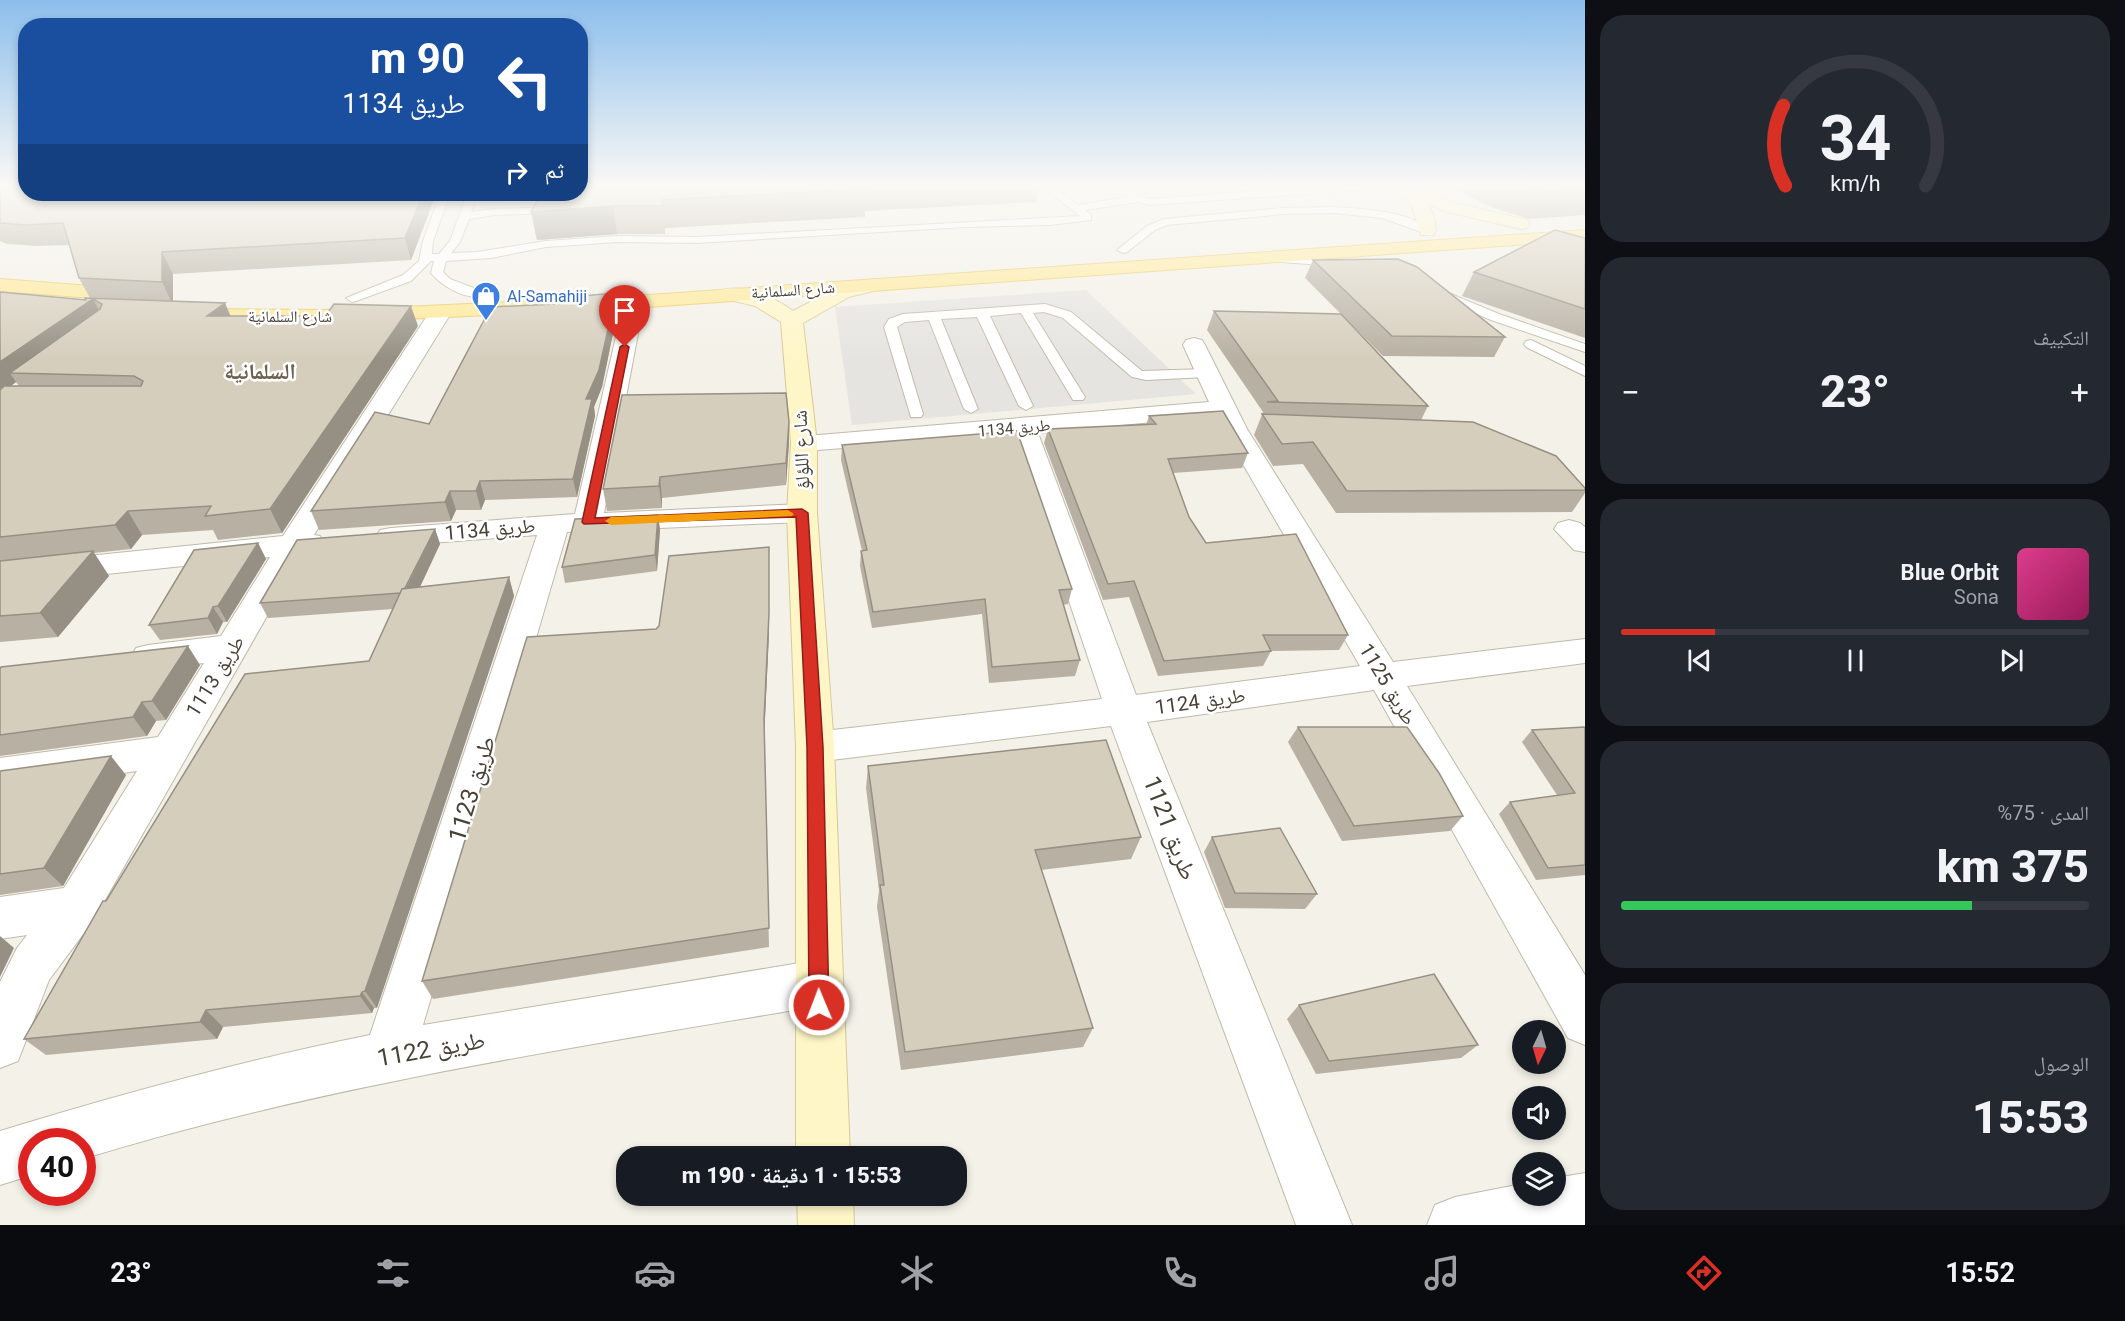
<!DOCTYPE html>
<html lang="ar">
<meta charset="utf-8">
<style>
body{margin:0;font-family:Roboto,"Noto Naskh Arabic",sans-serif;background:#242831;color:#f1f3f6;direction:rtl;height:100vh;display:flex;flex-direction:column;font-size:22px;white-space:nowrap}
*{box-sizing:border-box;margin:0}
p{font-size:20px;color:#9ea1a6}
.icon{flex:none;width:33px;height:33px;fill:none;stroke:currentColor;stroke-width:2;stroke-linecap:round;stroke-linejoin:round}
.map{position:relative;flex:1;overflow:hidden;direction:ltr}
.sheet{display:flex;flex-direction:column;gap:15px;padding:15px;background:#0d0f14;width:540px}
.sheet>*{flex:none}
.banner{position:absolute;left:18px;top:18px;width:570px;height:183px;border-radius:24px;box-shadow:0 3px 9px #0003;direction:rtl;background:#1a4fa0;color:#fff;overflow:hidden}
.needle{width:39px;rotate:185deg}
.fabs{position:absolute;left:1512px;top:1020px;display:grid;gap:12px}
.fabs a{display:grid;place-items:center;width:54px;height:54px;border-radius:50%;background:#171b24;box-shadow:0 3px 9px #0003;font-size:30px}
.speed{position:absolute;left:18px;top:1128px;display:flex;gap:12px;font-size:30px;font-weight:700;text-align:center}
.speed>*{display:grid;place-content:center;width:78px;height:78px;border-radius:50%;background:#171b24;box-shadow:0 3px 9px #0003;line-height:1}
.speed .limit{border:9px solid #d22;background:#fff;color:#111}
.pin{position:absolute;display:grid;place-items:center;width:51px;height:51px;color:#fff;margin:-62px -26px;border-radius:50% 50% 50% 0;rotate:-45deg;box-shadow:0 0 6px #0007}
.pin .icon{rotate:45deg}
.me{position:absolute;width:66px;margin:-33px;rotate:359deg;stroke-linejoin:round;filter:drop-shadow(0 0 4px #0008)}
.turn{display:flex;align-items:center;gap:21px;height:126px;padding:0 24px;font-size:27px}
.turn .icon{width:78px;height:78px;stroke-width:2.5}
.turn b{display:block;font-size:42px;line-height:51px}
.then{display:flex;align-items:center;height:57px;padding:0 24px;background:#0003;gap:12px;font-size:22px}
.big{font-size:45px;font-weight:800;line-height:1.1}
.sheet .widget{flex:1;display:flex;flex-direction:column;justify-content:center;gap:9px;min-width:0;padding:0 21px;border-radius:24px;background:#242831}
.sheet .dial{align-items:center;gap:0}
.dial svg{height:156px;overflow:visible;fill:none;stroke:#363941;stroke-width:7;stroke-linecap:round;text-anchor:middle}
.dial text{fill:#f1f3f6;stroke:none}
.song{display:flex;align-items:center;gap:18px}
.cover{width:72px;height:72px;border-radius:9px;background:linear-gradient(135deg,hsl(330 70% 55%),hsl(330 70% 35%))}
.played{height:6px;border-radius:3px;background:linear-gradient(90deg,#d93025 20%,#363941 20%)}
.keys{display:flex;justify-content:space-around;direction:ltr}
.heat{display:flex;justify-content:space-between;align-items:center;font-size:33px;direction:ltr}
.charge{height:9px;border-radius:4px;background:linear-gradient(90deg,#34c759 75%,#363941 0)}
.trip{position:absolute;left:616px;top:1146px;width:351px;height:60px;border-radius:24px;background:#171b24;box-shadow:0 3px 9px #0003;font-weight:800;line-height:60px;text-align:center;direction:rtl}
.tabs{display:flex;height:96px;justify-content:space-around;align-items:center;background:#090b0e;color:#9ea1a6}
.tabs .icon{width:42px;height:42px}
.tabs .active{color:#d93025}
.tabs b{font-size:27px;color:#f1f3f6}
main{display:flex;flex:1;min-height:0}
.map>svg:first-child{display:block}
.parking{fill:#e5e4e0}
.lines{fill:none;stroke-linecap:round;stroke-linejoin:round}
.lane-casing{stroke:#c0baaa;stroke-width:2}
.street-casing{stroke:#c0baaa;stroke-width:2}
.secondary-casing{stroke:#d6c996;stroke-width:2}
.primary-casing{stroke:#e8ca62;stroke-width:2}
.lane{fill:#fff;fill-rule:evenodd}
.street{fill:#fff;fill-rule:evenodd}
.secondary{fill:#fff6c7;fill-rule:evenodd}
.primary{fill:#ffe996;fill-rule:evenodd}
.wall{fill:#b8b1a3;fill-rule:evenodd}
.shaded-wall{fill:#969084}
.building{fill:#d6cebd;stroke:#969084;stroke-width:1.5}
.route{fill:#d93025;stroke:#8d1f18;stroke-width:1.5}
.slow{fill:#f59e0b}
.labels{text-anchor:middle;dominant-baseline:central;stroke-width:5;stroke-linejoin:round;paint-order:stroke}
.far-street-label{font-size:16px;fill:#484236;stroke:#fff}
.far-shop-label{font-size:16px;fill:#366cbe;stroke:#fff;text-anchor:start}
.street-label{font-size:20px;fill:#484236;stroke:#fff}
.far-district-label{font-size:22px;font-weight:bold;fill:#6b614d;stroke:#fff}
.near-street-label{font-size:24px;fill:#484236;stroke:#fff}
</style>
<main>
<section class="sheet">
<div class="widget dial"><svg viewBox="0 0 100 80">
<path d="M14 69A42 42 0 1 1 86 69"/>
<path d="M14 69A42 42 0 0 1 13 28" stroke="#d93025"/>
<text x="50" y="56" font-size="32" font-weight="700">34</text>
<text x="50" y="72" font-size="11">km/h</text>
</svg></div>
<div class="widget"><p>التكييف</p>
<div class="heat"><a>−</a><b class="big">23°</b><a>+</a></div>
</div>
<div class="widget">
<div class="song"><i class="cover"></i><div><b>Blue Orbit</b><p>Sona</p></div></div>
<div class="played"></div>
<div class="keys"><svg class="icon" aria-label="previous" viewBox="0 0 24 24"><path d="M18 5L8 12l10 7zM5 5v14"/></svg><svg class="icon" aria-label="pause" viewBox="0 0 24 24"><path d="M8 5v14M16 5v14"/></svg><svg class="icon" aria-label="next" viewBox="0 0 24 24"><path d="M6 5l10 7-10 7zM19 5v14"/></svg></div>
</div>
<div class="widget"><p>المدى · 75%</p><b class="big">375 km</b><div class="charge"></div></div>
<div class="widget"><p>الوصول</p><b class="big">15:53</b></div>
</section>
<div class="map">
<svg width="1585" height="1225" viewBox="0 0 1585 1225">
<rect width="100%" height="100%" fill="#f4f1e8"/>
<polygon class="parking" points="1086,290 1196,394 852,425 835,307"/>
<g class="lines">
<g class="lane-casing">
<g id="lane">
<path d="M 1042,187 L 1054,187 L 1078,205 L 1128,197 L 1117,187 L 1128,187 L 1137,195 L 1150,199 L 1314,187 L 1366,187 L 1361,190 L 1150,205 L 1138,202 L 1085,210 L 1091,215 L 1091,220 L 1050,225 L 965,227 L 697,243 L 617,242 L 546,247 L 491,258 L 446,261 L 443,272 L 450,279 L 479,290 L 479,296 C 463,299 441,285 431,273 L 434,261 L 431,261 L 411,281 L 356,301 L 352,302 L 346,298 L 403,275 L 419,261 L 423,241 L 440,194 L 450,194 L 433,241 L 432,254 L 439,254 L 450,241 L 467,194 L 477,194 L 471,212 L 494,209 L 558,207 L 563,210 L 558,213 L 494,215 L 469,219 L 460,242 L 451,253 L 477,252 L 546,241 L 617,236 L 697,237 L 1080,216 Z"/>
<path d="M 1334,207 C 1363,209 1411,211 1432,231 L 1427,234 L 1382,218 L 1334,213 L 1284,214 L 1167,225 L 1155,230 L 1127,252 L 1123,253 L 1117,250 L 1147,226 L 1164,219 L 1284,208 Z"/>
<polygon points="1271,256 1337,260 1343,263 1337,266 1267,261 1265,259"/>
<polygon points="1439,289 1499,314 1585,344 1585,352 1491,320 1435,296 1433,293"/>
<polygon points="1045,304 1071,312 1142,371 1207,369 1214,373 1207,377 1146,380 1132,377 1063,318 1044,312 1033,313 1085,397 1083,400 1073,400 1021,313 990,316 1033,406 1026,410 1019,406 977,317 941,319 978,409 971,413 964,409 929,320 905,322 897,327 923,414 921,417 911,417 884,327 889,319 903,314"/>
<polygon points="1531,340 1585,366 1585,376 1526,347 1524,344 1526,341"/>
</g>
</g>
<g class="street-casing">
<g id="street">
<path d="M 634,296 L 641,298 L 644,302 L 604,513 L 802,504 L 812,507 L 817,513 L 812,519 L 802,522 L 567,532 L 423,1025 L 818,960 L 835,967 L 842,983 L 835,999 L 818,1006 C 571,1048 323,1085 82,1159 L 82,1142 L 32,1142 L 32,1175 L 0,1185 L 0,1131 C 121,1094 245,1060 370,1035 L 537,535 L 391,546 L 380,544 L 376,537 L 380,530 L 391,528 L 575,514 L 624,302 L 627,298 Z"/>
<polygon points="440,307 448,308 451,313 314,535 320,536 324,543 320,550 303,553 93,921 49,980 18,1061 0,1068 0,982 17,948 27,935 0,939 0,897 64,888 137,771 0,790 0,758 158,737 204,663 148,669 136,666 131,657 136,648 148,645 221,636 270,557 0,585 0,565 283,536 429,313 432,308"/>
<path d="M 1194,338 L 1202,340 L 1205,345 L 1247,429 L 1393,662 L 1585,639 L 1585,663 L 1407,686 L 1585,975 L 1585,1045 L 1568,1038 L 1374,690 L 1147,722 L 1352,1225 L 1296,1225 L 1111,726 L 815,762 L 801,758 L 796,747 L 801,736 L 815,732 L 1102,699 L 1013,435 L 804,451 L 795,449 L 791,443 L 795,437 L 1209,402 L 1183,345 L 1186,340 ZM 1215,416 L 1360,666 L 1136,695 L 1038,433 Z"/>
<polygon points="1569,520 1580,523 1585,527 1585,552 1574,550 1554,529 1558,523"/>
<polygon points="1585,1173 1585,1225 1427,1225 1435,1205 1455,1197 1522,1184 1522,1196 1556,1196 1556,1178"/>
</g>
</g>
<g class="secondary-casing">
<g id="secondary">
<polygon points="1396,187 1421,187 1455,203 1527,220 1530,224 1527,228 1521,229 1443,211 1428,203 1434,217 1436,231 1433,235 1421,235 1412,206 1397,193"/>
<path d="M 874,279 L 881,281 L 884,285 L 881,289 L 849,297 L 803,323 L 817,443 L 817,513 L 834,747 L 850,1156 L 796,1156 L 796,747 L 787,513 L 791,443 L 781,322 L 755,306 L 722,298 L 719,294 L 722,290 C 745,284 774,297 793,311 L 835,289 Z"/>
<polygon points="797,1196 853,1196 854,1225 798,1225"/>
</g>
</g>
<g class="primary-casing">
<g id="primary">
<polygon points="1585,230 1585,240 634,308 340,322 184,321 176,320 173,315 176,310 184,309 340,310 634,296"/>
<polygon points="0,279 131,289 138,291 141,295 138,299 131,301 0,291"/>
</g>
</g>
<use href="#lane" class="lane"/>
<use href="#street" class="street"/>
<use href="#secondary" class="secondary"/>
<use href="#primary" class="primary"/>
</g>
<g class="wall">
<path d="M 0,187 L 26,194 L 436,194 L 411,260 L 173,274 L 173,301 L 231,316 L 418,326 L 282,533 L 218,540 L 213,530 L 142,535 L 131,549 L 94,553 L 109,576 L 58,637 L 0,642 L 0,292 L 86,300 L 90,298 L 79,278 L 69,245 L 37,246 L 7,244 L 0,241 ZM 16,382 L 19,386 L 11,386 Z"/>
<polygon points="580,187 1039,187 1036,202 865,211 865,217 665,228 665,234 617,234 537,240 531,212"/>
<polygon points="1450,187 1585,187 1585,215 1529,219 1493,208"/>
<polygon points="1585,238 1585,338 1462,296 1474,272"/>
<polygon points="1313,260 1505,337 1494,357 1383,356 1305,278"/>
<polygon points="616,293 618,309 602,387 594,407 595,416 577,497 485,500 481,510 456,510 451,521 319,530 311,511 429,424 555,304"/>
<polygon points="1214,311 1428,406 1421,420 1585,488 1585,493 1572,512 1336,513 1303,464 1273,466 1254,435 1263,412 1207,330"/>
<polygon points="1149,416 1248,453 1242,468 1173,473 1189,517 1206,543 1348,635 1339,650 1271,651 1263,666 1158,676 1129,597 1103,600 1044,443 1048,429 1146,425"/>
<polygon points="789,443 786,485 662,498 662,508 607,511 603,489"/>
<polygon points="842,445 1072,589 1068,604 1063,605 1080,660 1075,676 989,683 982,614 872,628 860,566 861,551 862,551 841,460"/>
<polygon points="658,515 660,530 657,571 565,583 562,567"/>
<polygon points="435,529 440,544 420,587 509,577 514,596 377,1008 374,1008 372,1013 223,1027 217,1039 46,1055 24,1039 369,661 393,609 268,618 260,603"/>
<polygon points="258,543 266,559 227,622 223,622 217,634 160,640 149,625"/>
<polygon points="769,567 769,633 764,740 769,947 433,999 422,981 656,629"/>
<polygon points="200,665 166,720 156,721 147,736 0,756 0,669"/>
<polygon points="1298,727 1463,816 1450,831 1342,841 1288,742"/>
<polygon points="1585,727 1585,875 1536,880 1499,814 1510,802 1557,795 1522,742 1532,730"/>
<polygon points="868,766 1141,837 1131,859 1041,870 1093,1028 1083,1047 901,1070 877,907 879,890 866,788"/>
<polygon points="0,771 126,775 63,886 0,895"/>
<polygon points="1212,837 1317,894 1305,909 1225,908 1204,852"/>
<polygon points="1299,1005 1478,1045 1461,1058 1316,1074 1287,1019"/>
</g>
<g class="shaded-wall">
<polygon points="423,194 436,194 411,260 405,238"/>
<polygon points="613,206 617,234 537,240 531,212"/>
<polygon points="162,252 173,274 173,305 162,282"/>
<polygon points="616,293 618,309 602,387 594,407 595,416 577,497 573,479 586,399"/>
<polygon points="93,299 104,319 10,373 16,382 0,394 0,362"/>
<polygon points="225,303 234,324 207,316"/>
<polygon points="411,306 418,326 282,533 270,509"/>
<polygon points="789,422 789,443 786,485 786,463"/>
<polygon points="660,477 662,498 662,508 659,486"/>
<polygon points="480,481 485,500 481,510 476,491"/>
<polygon points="450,491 456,510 451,521 445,502"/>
<polygon points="128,511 142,535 131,549 115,525"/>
<polygon points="658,515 660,530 657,571 655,555"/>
<polygon points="435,529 440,544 410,608 404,592"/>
<polygon points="258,543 266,559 227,622 218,606"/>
<polygon points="769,547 769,633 764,740 769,947 764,720"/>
<polygon points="93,551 109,576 58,637 40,613"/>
<polygon points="509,577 514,596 377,1008 365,991"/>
<polygon points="213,607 223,622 217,634 208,618"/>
<polygon points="188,646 200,665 166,720 152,701"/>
<polygon points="142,702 156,721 147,736 133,717"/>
<polygon points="111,756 126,775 63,886 44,868"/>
<polygon points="0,936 14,948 0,977"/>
<polygon points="362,992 374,1008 372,1013 360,996"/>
<polygon points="206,1010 223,1027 217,1039 200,1022"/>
</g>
<g class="building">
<polygon points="0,187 26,187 26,194 423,194 405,238 162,252 162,282 79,278 63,223 25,225 0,223"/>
<polygon points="580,187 865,187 866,189 662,200 663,206 613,206 531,212 541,194 580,194"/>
<polygon points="1530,187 1585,187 1585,188 1544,191"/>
<polygon points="1555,230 1585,238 1585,309 1474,272"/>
<polygon points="1398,259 1417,267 1505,337 1392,336 1313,260"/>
<polygon points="0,292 86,300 85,298 225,303 207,316 325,316 334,304 411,306 270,509 205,516 211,506 128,511 115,525 0,537 0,390 4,386 141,386 143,381 134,376 10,373 100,309 102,304 93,299 0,362"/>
<polygon points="616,293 599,370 586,399 592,399 573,479 480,481 476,491 450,491 445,502 311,511 375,412 429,424 491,307 555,304 557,298"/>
<polygon points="1214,311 1341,314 1428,406 1267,402 1278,401"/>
<polygon points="786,393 789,422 786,463 660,477 659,486 603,489 622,395"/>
<polygon points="1223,411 1248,453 1168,459 1189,517 1206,543 1296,534 1348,635 1263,635 1271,651 1164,661 1134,581 1108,584 1048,429 1156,424 1149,416"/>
<polygon points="1262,414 1473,422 1556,456 1585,488 1585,490 1347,491 1313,442 1282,444"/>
<polygon points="1017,431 1072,589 1059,590 1080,660 992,667 985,599 873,612 861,551 867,550 842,445"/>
<polygon points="658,515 655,555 562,567 575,519"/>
<polygon points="435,529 405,588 402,589 401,593 260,603 297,540"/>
<polygon points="258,543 218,606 213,607 208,618 149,625 194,550"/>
<polygon points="769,547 769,613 764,720 769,928 422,981 527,637 656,629 659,626 669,556"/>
<polygon points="93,551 40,613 0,616 0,561"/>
<polygon points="509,577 365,991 362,992 360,996 206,1010 200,1022 24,1039 103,901 106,901 245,674 369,661 402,589"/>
<polygon points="188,646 152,701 142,702 133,717 0,735 0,669 1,667"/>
<polygon points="1298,727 1407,727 1439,773 1463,816 1354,826"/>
<polygon points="1585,727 1585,865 1548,868 1510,802 1575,793 1532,730"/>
<polygon points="1106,740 1141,837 1035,850 1093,1028 905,1052 880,885 884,885 868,766"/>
<polygon points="111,756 44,868 0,874 0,771"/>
<polygon points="1280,828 1317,894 1235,893 1212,837"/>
<polygon points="1434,974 1478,1045 1329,1061 1299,1005"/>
</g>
<linearGradient id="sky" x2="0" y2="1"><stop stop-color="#8cbeec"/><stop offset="0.52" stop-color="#faf9f5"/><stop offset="1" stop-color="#faf9f5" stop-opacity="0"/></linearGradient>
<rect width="1585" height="359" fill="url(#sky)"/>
<polygon class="route" points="625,344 629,347 595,518 802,509 808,513 823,747 829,1005 826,1012 819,1015 812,1012 809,1005 807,747 796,517 584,524 582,522 620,347"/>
<polygon class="slow" points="788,510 794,514 792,516 611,525 605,521 611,517"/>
<defs>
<g id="shop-pin" transform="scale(1.5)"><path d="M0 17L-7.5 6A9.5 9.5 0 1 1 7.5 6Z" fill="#3f7fe0" stroke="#fff"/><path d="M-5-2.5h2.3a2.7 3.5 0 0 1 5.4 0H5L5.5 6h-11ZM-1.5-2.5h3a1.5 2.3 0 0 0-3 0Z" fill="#fff"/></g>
</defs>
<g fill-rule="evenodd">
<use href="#shop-pin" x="486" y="296"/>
</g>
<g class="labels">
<g class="far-street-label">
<text transform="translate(793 290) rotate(-4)">شارع السلمانية</text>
<text x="290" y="316">شارع السلمانية</text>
<text transform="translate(1014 428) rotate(-5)">طريق 1134</text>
</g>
<g class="far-shop-label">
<text x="507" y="296">Al-Samahiji</text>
</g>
<g class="street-label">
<text transform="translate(801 450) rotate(-92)">شارع اللؤلؤ</text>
<text transform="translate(490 529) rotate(-5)">طريق 1134</text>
<text transform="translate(215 676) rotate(-58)">طريق 1113</text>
<text transform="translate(1388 684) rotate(59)">طريق 1125</text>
<text transform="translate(1200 701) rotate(-8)">طريق 1124</text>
</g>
<g class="far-district-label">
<text x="260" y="371">السلمانية</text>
</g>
<g class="near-street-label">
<text transform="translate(472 789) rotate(-73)">طريق 1123</text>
<text transform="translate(1170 828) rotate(69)">طريق 1121</text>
<text transform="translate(431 1049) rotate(-10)">طريق 1122</text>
</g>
</g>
</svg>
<div class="fabs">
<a><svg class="needle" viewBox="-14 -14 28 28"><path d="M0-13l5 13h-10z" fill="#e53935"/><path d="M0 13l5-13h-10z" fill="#9ea1a6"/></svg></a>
<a><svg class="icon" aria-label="sound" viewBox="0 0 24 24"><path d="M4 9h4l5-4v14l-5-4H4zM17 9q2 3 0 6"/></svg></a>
<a><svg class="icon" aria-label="layers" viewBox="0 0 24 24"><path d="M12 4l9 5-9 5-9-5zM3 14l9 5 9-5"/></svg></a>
</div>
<div class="speed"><div class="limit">40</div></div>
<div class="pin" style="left:625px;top:347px;background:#d93025"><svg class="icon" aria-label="arrive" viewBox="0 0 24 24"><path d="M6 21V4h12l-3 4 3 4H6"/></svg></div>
<svg class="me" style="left:819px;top:1005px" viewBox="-20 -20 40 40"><circle r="17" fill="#d93025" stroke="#fff" stroke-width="3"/><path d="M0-11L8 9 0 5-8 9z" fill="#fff"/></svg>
<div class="trip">15:53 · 1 دقيقة · 190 m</div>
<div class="banner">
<div class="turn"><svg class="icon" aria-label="left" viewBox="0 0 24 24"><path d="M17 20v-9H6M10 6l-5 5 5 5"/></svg><div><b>90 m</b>طريق 1134</div></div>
<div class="then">ثم<svg class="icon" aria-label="right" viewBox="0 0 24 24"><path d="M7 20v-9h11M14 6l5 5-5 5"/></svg></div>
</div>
</div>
</main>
<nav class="tabs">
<b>15:52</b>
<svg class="icon active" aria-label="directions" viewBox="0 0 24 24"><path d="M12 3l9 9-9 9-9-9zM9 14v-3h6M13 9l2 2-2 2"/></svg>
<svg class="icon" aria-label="music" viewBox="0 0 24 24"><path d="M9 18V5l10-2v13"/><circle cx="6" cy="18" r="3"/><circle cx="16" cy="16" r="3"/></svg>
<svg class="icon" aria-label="phone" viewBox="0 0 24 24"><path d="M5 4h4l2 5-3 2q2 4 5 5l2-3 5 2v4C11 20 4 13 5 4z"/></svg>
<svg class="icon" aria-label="climate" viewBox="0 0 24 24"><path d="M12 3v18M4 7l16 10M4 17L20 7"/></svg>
<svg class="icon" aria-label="car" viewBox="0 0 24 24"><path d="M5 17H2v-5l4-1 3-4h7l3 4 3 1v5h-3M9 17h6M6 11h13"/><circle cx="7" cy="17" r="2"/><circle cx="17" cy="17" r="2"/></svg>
<svg class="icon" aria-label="filters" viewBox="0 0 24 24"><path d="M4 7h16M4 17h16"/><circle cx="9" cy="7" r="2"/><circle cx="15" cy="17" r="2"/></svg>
<b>23°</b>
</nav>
